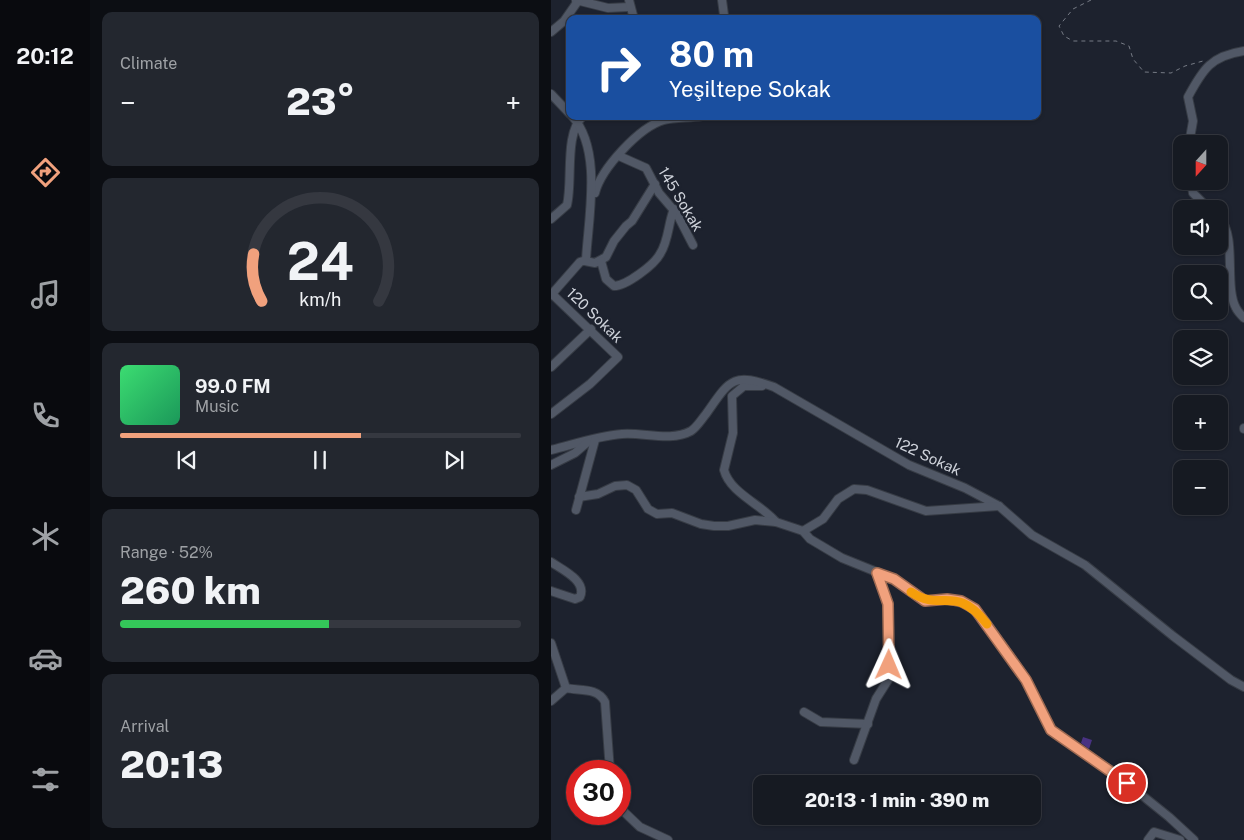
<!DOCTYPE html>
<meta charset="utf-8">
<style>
body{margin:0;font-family:"Public Sans",sans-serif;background:#23272f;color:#f1f3f6;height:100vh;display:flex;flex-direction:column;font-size:19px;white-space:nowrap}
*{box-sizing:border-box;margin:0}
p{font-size:16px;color:#9ea1a5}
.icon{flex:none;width:28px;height:28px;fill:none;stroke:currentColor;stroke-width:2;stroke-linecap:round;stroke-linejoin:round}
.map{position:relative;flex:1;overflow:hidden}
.sheet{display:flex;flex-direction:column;gap:12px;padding:12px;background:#0c0e13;width:461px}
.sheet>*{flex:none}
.top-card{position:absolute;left:15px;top:15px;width:475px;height:105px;border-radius:10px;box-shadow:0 1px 4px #0004,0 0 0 1px #353840;background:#1a4fa0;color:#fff;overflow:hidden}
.needle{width:32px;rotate:201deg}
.controls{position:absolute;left:622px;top:135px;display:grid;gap:10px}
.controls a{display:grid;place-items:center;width:55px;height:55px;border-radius:10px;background:#161a22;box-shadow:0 1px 4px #0004,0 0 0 1px #353840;font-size:25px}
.speed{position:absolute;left:15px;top:760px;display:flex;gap:10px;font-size:25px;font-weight:700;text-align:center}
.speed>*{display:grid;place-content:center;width:65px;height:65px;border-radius:50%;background:#161a22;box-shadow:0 1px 4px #0004,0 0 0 1px #353840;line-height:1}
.speed .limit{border:8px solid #d22;background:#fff;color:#111}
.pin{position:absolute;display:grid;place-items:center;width:42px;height:42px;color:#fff;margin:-21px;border:2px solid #fff;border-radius:50%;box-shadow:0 1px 5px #0007}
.me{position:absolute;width:55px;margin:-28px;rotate:1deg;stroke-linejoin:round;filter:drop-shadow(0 0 4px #0008)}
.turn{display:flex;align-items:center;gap:18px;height:105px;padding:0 20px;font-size:22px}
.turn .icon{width:65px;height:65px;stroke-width:2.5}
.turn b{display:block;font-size:35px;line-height:42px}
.big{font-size:38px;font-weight:800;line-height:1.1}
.sheet .tile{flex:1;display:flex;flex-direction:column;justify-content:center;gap:8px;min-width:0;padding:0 18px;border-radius:10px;background:#23272f}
.sheet .dial{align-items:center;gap:0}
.dial svg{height:130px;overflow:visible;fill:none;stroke:#353840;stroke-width:7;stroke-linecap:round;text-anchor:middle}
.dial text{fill:#f1f3f6;stroke:none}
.song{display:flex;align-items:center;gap:15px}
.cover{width:60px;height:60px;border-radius:8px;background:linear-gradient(135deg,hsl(140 70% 55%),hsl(150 70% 35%))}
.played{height:5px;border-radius:2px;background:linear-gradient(90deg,#f1a17d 60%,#353840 60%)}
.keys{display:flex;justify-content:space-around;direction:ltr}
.heat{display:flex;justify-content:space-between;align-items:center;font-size:28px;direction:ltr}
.charge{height:8px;border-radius:4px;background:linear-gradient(90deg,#34c759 52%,#353840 0)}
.trip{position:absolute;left:202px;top:775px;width:288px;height:50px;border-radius:10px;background:#161a22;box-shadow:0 1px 4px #0004,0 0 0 1px #353840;font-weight:800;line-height:50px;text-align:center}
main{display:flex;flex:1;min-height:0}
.menu{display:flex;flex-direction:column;width:90px;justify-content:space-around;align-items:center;background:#090a0e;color:#9ea1a5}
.menu .icon{width:35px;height:35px}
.menu .current{color:#f1a17d}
.menu b{font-size:22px;color:#f1f3f6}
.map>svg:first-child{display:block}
.building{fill:#493282}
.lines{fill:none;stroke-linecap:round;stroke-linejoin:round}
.minor-casing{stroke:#373c45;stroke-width:10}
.path{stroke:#767b85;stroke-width:1;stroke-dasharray:4 4;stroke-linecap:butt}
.minor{stroke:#515866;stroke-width:8}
.route-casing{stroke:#9d6951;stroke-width:12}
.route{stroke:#f1a17d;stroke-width:9}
.slow{stroke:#f59e0b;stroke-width:9}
.labels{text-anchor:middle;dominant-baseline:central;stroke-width:5;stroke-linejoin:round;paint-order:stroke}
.street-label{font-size:15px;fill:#ced2da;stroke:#1d222e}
</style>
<main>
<nav class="menu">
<b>20:12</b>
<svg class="icon current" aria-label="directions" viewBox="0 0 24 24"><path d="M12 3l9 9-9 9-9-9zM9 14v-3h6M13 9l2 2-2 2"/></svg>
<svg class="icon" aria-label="music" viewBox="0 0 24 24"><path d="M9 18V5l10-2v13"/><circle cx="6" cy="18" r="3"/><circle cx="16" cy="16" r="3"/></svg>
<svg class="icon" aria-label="phone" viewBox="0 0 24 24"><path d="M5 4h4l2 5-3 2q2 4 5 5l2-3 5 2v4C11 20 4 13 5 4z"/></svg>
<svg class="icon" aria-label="climate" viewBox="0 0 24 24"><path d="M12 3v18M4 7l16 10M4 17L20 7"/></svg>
<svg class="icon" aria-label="car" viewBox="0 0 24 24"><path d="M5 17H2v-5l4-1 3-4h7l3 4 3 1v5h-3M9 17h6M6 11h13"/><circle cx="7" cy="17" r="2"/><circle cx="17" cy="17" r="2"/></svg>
<svg class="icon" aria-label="filters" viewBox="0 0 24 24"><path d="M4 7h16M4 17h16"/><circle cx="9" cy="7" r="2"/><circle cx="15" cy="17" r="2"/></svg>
</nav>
<section class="sheet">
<div class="tile"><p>Climate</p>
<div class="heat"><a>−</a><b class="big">23°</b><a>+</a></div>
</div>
<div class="tile dial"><svg viewBox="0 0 100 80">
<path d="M14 69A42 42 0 1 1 86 69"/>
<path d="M14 69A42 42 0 0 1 9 40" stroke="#f1a17d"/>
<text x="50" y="56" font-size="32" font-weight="700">24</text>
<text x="50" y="72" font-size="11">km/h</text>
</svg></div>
<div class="tile">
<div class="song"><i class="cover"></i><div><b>99.0 FM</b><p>Music</p></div></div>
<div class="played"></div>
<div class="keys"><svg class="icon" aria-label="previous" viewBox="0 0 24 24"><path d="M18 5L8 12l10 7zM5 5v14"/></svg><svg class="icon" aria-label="pause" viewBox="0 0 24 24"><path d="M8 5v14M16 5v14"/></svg><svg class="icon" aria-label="next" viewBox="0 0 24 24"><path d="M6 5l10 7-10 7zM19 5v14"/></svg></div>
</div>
<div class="tile"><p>Range · 52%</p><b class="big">260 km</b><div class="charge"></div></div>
<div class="tile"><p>Arrival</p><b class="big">20:13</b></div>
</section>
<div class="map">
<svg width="693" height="840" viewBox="0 0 693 840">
<rect width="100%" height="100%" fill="#1d222e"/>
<polygon class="building" points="532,737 541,740 538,749 530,743"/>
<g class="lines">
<g class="minor-casing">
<g id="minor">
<polyline points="25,0 57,8 78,7"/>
<polyline points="78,0 83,19"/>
<polyline points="171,0 173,15"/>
<polyline points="0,32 13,21 27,1"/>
<polyline points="0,94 19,114"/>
<polyline points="100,116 112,120"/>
<path d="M 638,144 L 642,121 L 637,97 C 652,69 660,56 693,51"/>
<polyline points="68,156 95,168 108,193 126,214 142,245"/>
<polyline points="640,181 642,193 658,209"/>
<path d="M 44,193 C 50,169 88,127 113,120 C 124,117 139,118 151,116"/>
<path d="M 0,219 L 16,205 C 22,181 13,133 32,116"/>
<path d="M 669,219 C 686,236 673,287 685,308 C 687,312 690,315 693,318"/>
<polyline points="34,261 44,263 55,257 63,241 75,226 81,221 104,184"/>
<path d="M 50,261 L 55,279 L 63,286 C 75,286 103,265 109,254 C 118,240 117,223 123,209"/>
<path d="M 0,295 L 29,262 L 35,260 C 37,219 52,150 21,116"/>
<polyline points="0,367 40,329"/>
<path d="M 211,386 L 193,386 L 181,396 L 182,433 L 173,470 C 179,493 210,504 225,522"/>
<polyline points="0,414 39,384 67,357 1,294"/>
<polyline points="693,428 693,429"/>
<path d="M 0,450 C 24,444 46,436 71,434 C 92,432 120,442 140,431 C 146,427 150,420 155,414 C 179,380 181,372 223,387 L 358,465 L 414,488 L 448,506 L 481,535 L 534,565 L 622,636 L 680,680 L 693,687"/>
<polyline points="0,465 24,453 38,441"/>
<polyline points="28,497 47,494 64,486 76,485 85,490 97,509 106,514 121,513 150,524 163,526 177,526 204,520 225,522 252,531 259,539 291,558 343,579 374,601 396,599 417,605 435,622 475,679 500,730 562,772 618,817 643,840"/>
<polyline points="25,510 44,440"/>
<polyline points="252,531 272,519 287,499 303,489 316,490 375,511 448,506"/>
<path d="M 0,562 C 12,570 36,581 29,597 L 24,599 L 0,591"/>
<path d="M 0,643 L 15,688 C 28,691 47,687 54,702 L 59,771"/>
<polyline points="0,701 15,688"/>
<polyline points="253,712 270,722 317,724"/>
<polyline points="303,760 325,699 337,680 337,603 325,573"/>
<polyline points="69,808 89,827 117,840"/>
<polyline points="597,840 603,832 629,840"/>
</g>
</g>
<polyline class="path" points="540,0 522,9 508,26 513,36 522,41 565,41 578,46 582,59 593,72 620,73 634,66 652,61"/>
<use href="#minor" class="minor"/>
</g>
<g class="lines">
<g class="route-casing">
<polyline id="route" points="338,665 337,604 326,573 343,579 374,601 396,599 410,601 424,609 475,680 500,730 576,783"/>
</g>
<use href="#route" class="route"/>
<path class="slow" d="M 360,592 C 391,613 404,583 436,624"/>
</g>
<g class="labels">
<g class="street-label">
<text transform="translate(130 199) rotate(59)">145 Sokak</text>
<text transform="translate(44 315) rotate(44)">120 Sokak</text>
<text transform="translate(377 456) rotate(25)">122 Sokak</text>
</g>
</g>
</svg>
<div class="controls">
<a><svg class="needle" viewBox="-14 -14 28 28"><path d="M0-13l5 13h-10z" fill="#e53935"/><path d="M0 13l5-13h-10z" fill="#9ea1a5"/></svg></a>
<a><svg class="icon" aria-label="sound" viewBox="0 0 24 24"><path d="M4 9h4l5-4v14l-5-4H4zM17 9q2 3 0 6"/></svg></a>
<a><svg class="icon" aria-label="search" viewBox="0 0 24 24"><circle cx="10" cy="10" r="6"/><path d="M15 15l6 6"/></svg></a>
<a><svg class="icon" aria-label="layers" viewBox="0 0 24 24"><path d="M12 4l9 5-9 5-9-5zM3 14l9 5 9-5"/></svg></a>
<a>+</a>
<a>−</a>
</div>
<div class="speed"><div class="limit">30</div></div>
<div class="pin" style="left:576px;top:783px;background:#d93025"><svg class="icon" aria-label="arrive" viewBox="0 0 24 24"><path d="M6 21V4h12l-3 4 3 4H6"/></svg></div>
<svg class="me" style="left:338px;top:665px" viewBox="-20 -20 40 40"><path d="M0-17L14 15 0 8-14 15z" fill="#f1a17d" stroke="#fff" stroke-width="4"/></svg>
<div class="trip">20:13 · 1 min · 390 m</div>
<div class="top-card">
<div class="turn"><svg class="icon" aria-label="right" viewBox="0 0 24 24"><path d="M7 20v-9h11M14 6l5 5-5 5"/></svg><div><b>80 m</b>Yeşiltepe Sokak</div></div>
</div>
</div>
</main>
